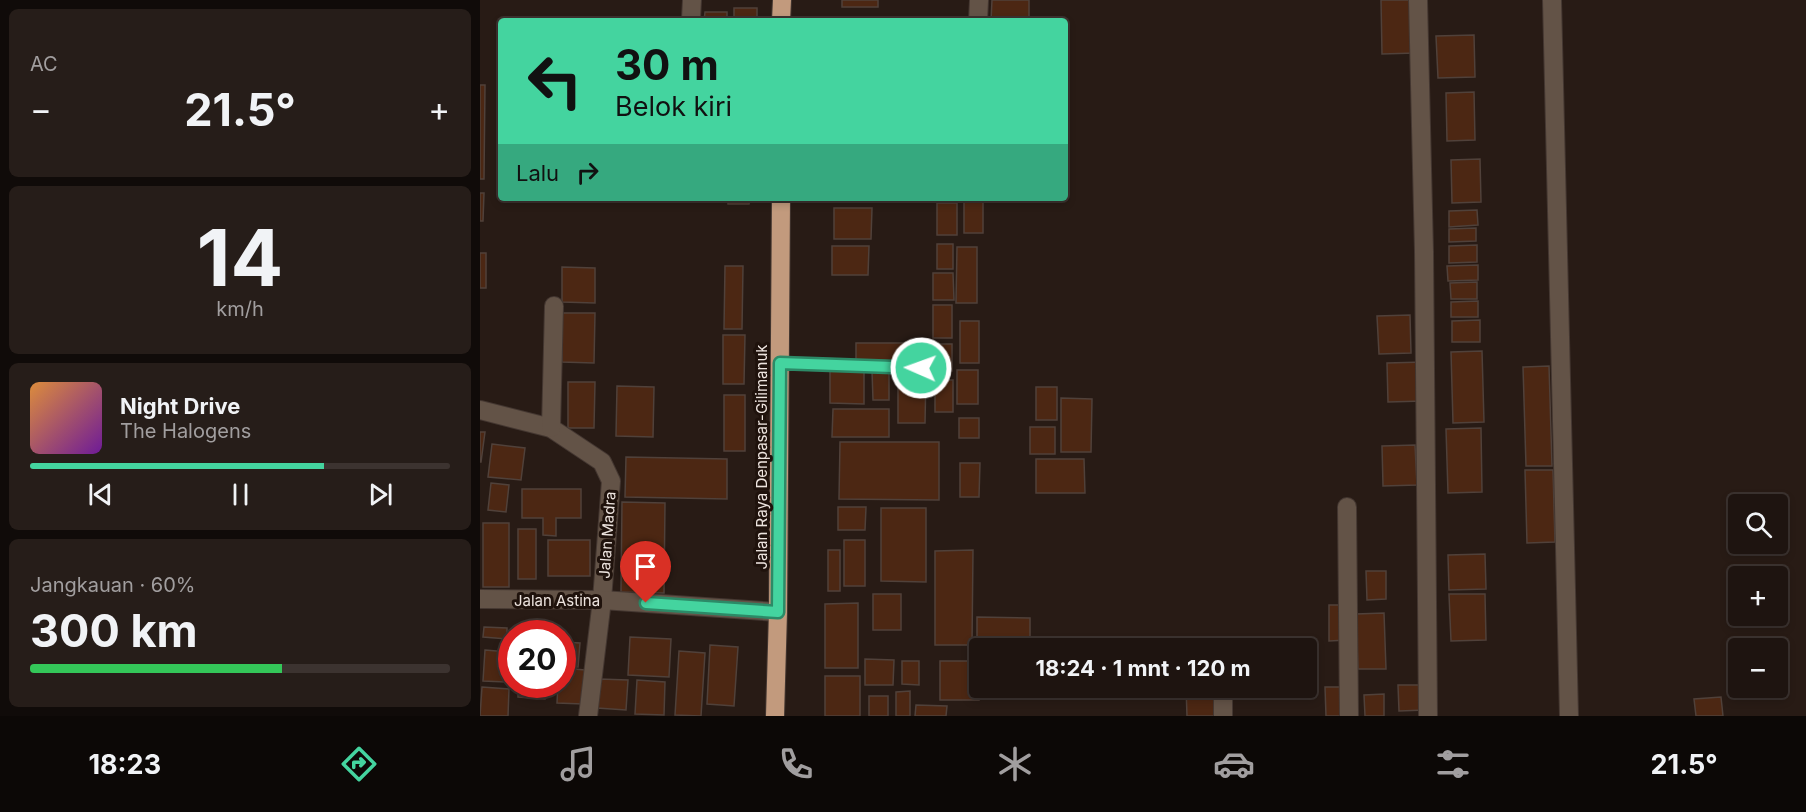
<!DOCTYPE html>
<html lang="id">
<meta charset="utf-8">
<style>
body{margin:0;font-family:Inter,sans-serif;background:#261d19;color:#f1f3f6;height:100vh;display:flex;flex-direction:column;font-size:22px;white-space:nowrap}
*{box-sizing:border-box;margin:0}
p{font-size:20px;color:#a19e9f}
.icon{flex:none;width:33px;height:33px;fill:none;stroke:currentColor;stroke-width:2;stroke-linecap:round;stroke-linejoin:round}
.map{position:relative;flex:1;overflow:hidden}
.panel{display:flex;flex-direction:column;gap:9px;padding:9px;background:#100b09;width:480px}
.panel>*{flex:none}
.banner{position:absolute;left:18px;top:18px;width:570px;height:183px;border-radius:6px;box-shadow:0 3px 9px #0003,0 0 0 2px #3c3330;background:#44d49f;color:#111;overflow:hidden}
.controls{position:absolute;left:1248px;top:494px;display:grid;gap:12px}
.controls a{display:grid;place-items:center;width:60px;height:60px;border-radius:6px;background:#1e1410;box-shadow:0 3px 9px #0003,0 0 0 2px #3c3330;font-size:30px}
.speed{position:absolute;left:18px;top:620px;display:flex;gap:12px;font-size:30px;font-weight:700;text-align:center}
.speed>*{display:grid;place-content:center;width:78px;height:78px;border-radius:50%;background:#1e1410;box-shadow:0 3px 9px #0003,0 0 0 2px #3c3330;line-height:1}
.speed .limit{border:9px solid #d22;background:#fff;color:#111}
.pin{position:absolute;display:grid;place-items:center;width:51px;height:51px;color:#fff;margin:-62px -26px;border-radius:50% 50% 50% 0;rotate:-45deg;box-shadow:0 0 6px #0007}
.pin .icon{rotate:45deg}
.me{position:absolute;width:66px;margin:-33px;rotate:272deg;stroke-linejoin:round;filter:drop-shadow(0 0 4px #0008)}
.turn{display:flex;align-items:center;gap:21px;height:126px;padding:0 18px;font-size:27px}
.turn .icon{width:78px;height:78px;stroke-width:2.5}
.turn b{display:block;font-size:42px;line-height:51px}
.then{display:flex;align-items:center;height:57px;padding:0 18px;background:#0003;gap:12px;font-size:22px}
.big{font-size:45px;font-weight:700;line-height:1.1}
.panel .tile{flex:1;display:flex;flex-direction:column;justify-content:center;gap:9px;min-width:0;padding:0 21px;border-radius:9px;background:#261d19}
.panel .dial{align-items:center;gap:0}
.dial b{font-size:78px;line-height:1}
.song{display:flex;align-items:center;gap:18px}
.cover{width:72px;height:72px;border-radius:9px;background:linear-gradient(135deg,hsl(30 70% 55%),hsl(280 70% 35%))}
.played{height:6px;border-radius:3px;background:linear-gradient(90deg,#44d49f 70%,#3c3330 70%)}
.keys{display:flex;justify-content:space-around;direction:ltr}
.heat{display:flex;justify-content:space-between;align-items:center;font-size:33px;direction:ltr}
.charge{height:9px;border-radius:4px;background:linear-gradient(90deg,#34c759 60%,#3c3330 0)}
.trip{position:absolute;left:489px;top:638px;width:348px;height:60px;border-radius:6px;background:#1e1410;box-shadow:0 3px 9px #0003,0 0 0 2px #3c3330;font-weight:700;line-height:60px;text-align:center}
.dock{display:flex;height:96px;justify-content:space-around;align-items:center;background:#0c0806;color:#a19e9f}
.dock .icon{width:42px;height:42px}
.dock .selected{color:#44d49f}
.dock b{font-size:27px;color:#f1f3f6}
main{display:flex;flex:1;min-height:0}
.map>svg:first-child{display:block}
.building{fill:#4c2713;stroke:#50413a;stroke-width:1.5}
.lines{fill:none;stroke-linecap:round;stroke-linejoin:round}
.lane-casing{stroke:#443731;stroke-width:14}
.street-casing{stroke:#443731;stroke-width:20}
.highway-casing{stroke:#443731;stroke-width:20}
.lane{stroke:#635347;stroke-width:12}
.street{stroke:#635347;stroke-width:18}
.highway{stroke:#c29a7d;stroke-width:18}
.route-casing{stroke:#2c8a67;stroke-width:15}
.route{stroke:#44d49f;stroke-width:10}
.labels{text-anchor:middle;dominant-baseline:central;stroke-width:6;stroke-linejoin:round;paint-order:stroke}
.street-label{font-size:15px;fill:#ede4df;stroke:#1f120c}
</style>
<main>
<section class="panel">
<div class="tile"><p>AC</p>
<div class="heat"><a>−</a><b class="big">21.5°</b><a>+</a></div>
</div>
<div class="tile dial"><b>14</b><p>km/h</p></div>
<div class="tile">
<div class="song"><i class="cover"></i><div><b>Night Drive</b><p>The Halogens</p></div></div>
<div class="played"></div>
<div class="keys"><svg class="icon" aria-label="previous" viewBox="0 0 24 24"><path d="M18 5L8 12l10 7zM5 5v14"/></svg><svg class="icon" aria-label="pause" viewBox="0 0 24 24"><path d="M8 5v14M16 5v14"/></svg><svg class="icon" aria-label="next" viewBox="0 0 24 24"><path d="M6 5l10 7-10 7zM19 5v14"/></svg></div>
</div>
<div class="tile"><p>Jangkauan · 60%</p><b class="big">300 km</b><div class="charge"></div></div>
</section>
<div class="map">
<svg width="1326" height="716" viewBox="0 0 1326 716">
<rect width="100%" height="100%" fill="#281b15"/>
<g class="building">
<rect x="362" y="0" width="36" height="7"/>
<polygon points="512,0 549,0 549,21 511,21"/>
<polygon points="901,0 933,0 935,53 902,54"/>
<rect x="254" y="8" width="23" height="13"/>
<polygon points="225,12 247,12 247,21 224,21"/>
<rect x="345" y="19" width="56" height="2"/>
<polygon points="994,35 995,77 958,78 956,36"/>
<polygon points="0,85 5,85 4,179 0,179"/>
<polygon points="994,92 995,140 967,141 966,93"/>
<polygon points="1000,159 1001,202 972,203 971,160"/>
<polygon points="0,193 4,193 3,221 0,221"/>
<polygon points="248,198 270,198 269,204 248,204"/>
<rect x="484" y="202" width="19" height="31"/>
<rect x="457" y="203" width="20" height="32"/>
<polygon points="354,208 392,208 391,239 354,239"/>
<polygon points="997,210 998,225 969,227 969,211"/>
<polygon points="996,228 996,241 969,242 969,229"/>
<rect x="457" y="244" width="16" height="25"/>
<polygon points="997,245 997,262 969,263 969,246"/>
<polygon points="352,246 389,246 388,275 352,275"/>
<polygon points="477,247 497,247 497,303 476,303"/>
<rect x="0" y="253" width="6" height="35"/>
<polygon points="998,265 998,280 968,281 967,266"/>
<polygon points="245,266 263,266 262,329 244,329"/>
<polygon points="82,267 115,268 115,303 82,302"/>
<polygon points="453,273 473,273 474,300 453,300"/>
<polygon points="997,282 997,299 971,299 970,283"/>
<polygon points="998,301 998,317 971,317 971,302"/>
<rect x="453" y="305" width="19" height="33"/>
<polygon points="82,313 115,313 114,363 82,362"/>
<polygon points="930,315 931,353 899,354 897,316"/>
<polygon points="1000,320 1000,342 972,342 972,321"/>
<rect x="480" y="321" width="19" height="42"/>
<polygon points="243,335 265,335 264,384 243,384"/>
<polygon points="376,343 427,343 426,363 376,363"/>
<rect x="457" y="344" width="15" height="27"/>
<polygon points="1002,351 1004,422 973,423 971,352"/>
<polygon points="944,362 944,401 908,402 907,363"/>
<polygon points="1069,366 1072,466 1046,466 1043,367"/>
<polygon points="350,369 384,369 384,404 350,403"/>
<rect x="477" y="370" width="21" height="34"/>
<polygon points="392,371 409,371 409,400 393,400"/>
<polygon points="418,374 446,374 445,423 418,423"/>
<rect x="455" y="380" width="18" height="32"/>
<polygon points="88,382 115,382 114,428 88,428"/>
<polygon points="137,386 174,387 173,437 136,436"/>
<rect x="556" y="387" width="21" height="33"/>
<rect x="244" y="395" width="21" height="56"/>
<polygon points="581,398 612,399 611,452 581,452"/>
<polygon points="353,409 409,409 409,437 352,437"/>
<rect x="479" y="418" width="20" height="20"/>
<rect x="550" y="427" width="25" height="27"/>
<polygon points="1001,428 1002,492 968,493 966,429"/>
<polygon points="0,432 5,432 1,462 0,462"/>
<polygon points="360,442 459,442 459,500 359,499"/>
<polygon points="12,444 45,448 41,480 8,477"/>
<polygon points="935,445 937,485 903,486 902,446"/>
<polygon points="146,457 247,459 247,499 145,497"/>
<polygon points="556,459 604,459 605,493 556,493"/>
<polygon points="480,463 500,463 499,497 480,497"/>
<polygon points="1045,470 1073,470 1075,542 1047,543"/>
<polygon points="11,483 29,485 26,512 8,510"/>
<polygon points="42,489 101,489 101,518 76,518 76,536 63,535 63,518 42,518"/>
<polygon points="142,502 185,503 184,593 141,592"/>
<polygon points="358,507 386,507 385,530 358,530"/>
<polygon points="401,508 446,508 446,582 401,581"/>
<rect x="3" y="523" width="26" height="64"/>
<rect x="38" y="529" width="18" height="50"/>
<rect x="68" y="540" width="42" height="36"/>
<rect x="364" y="540" width="21" height="46"/>
<rect x="348" y="550" width="12" height="41"/>
<polygon points="493,550 492,645 455,645 455,551"/>
<polygon points="1005,554 1006,589 969,590 968,555"/>
<polygon points="886,571 906,571 906,599 887,600"/>
<rect x="393" y="594" width="28" height="36"/>
<polygon points="969,594 1005,594 1006,640 971,641"/>
<polygon points="378,603 378,668 345,668 345,604"/>
<polygon points="849,605 866,605 867,640 849,641"/>
<polygon points="904,613 906,669 878,669 876,614"/>
<polygon points="497,617 550,618 550,648 500,648 500,653 497,653"/>
<polygon points="4,627 27,628 27,639 3,637"/>
<polygon points="150,637 191,639 189,677 148,675"/>
<polygon points="82,642 100,643 98,667 82,666"/>
<polygon points="230,645 258,647 254,706 227,704"/>
<polygon points="5,650 28,652 26,682 3,681"/>
<polygon points="199,651 225,653 221,716 195,715"/>
<polygon points="385,659 414,660 413,685 385,685"/>
<polygon points="422,661 439,661 439,685 422,684"/>
<rect x="460" y="661" width="39" height="39"/>
<polygon points="82,668 105,670 103,704 77,703 78,684 82,684"/>
<rect x="345" y="676" width="35" height="40"/>
<polygon points="119,679 148,680 146,710 117,708"/>
<polygon points="157,680 185,682 184,715 155,714"/>
<polygon points="38,684 66,684 65,699 38,697"/>
<polygon points="918,685 944,685 945,710 919,711"/>
<polygon points="2,687 29,689 28,716 0,716"/>
<polygon points="706,687 734,687 734,716 707,716"/>
<polygon points="845,687 863,687 864,716 846,716"/>
<polygon points="430,691 430,716 416,716 416,692"/>
<polygon points="904,694 904,716 885,716 884,695"/>
<rect x="389" y="696" width="19" height="20"/>
<polygon points="1241,697 1243,716 1216,716 1214,699"/>
<polygon points="436,705 467,706 466,716 435,716"/>
</g>
<g class="lines">
<g class="lane-casing">
<polyline id="lane" points="300,363 441,368"/>
</g>
<g class="street-casing">
<g id="street">
<polyline points="938,0 944,252 948,716"/>
<polyline points="1072,0 1089,716"/>
<polyline points="211,19 212,0"/>
<polyline points="498,21 499,0"/>
<polyline points="0,410 71,428 122,462 131,481 122,600 108,716"/>
<polyline points="71,428 74,306"/>
<polyline points="867,507 869,716"/>
<polyline points="0,599 122,600 298,612"/>
<polyline points="743,716 743,697"/>
</g>
</g>
<g class="highway-casing">
<g id="highway">
<polyline points="301,21 302,0"/>
<polyline points="295,716 298,612 301,198"/>
</g>
</g>
<use href="#lane" class="lane"/>
<use href="#street" class="street"/>
<use href="#highway" class="highway"/>
</g>
<g class="lines">
<g class="route-casing">
<polyline id="route" points="166,603 298,612 300,363 441,368"/>
</g>
<use href="#route" class="route"/>
</g>
<g class="labels">
<g class="street-label">
<text transform="translate(281 457) rotate(-90)">Jalan Raya Denpasar-Gilimanuk</text>
<text transform="translate(127 535) rotate(-86)">Jalan Madra</text>
<text x="77" y="600">Jalan Astina</text>
</g>
</g>
</svg>
<div class="controls">
<a><svg class="icon" aria-label="search" viewBox="0 0 24 24"><circle cx="10" cy="10" r="6"/><path d="M15 15l6 6"/></svg></a>
<a>+</a>
<a>−</a>
</div>
<div class="speed"><div class="limit">20</div></div>
<div class="pin" style="left:166px;top:603px;background:#d93025"><svg class="icon" aria-label="arrive" viewBox="0 0 24 24"><path d="M6 21V4h12l-3 4 3 4H6"/></svg></div>
<svg class="me" style="left:441px;top:368px" viewBox="-20 -20 40 40"><circle r="17" fill="#44d49f" stroke="#fff" stroke-width="3"/><path d="M0-11L8 9 0 5-8 9z" fill="#fff"/></svg>
<div class="trip">18:24 · 1 mnt · 120 m</div>
<div class="banner">
<div class="turn"><svg class="icon" aria-label="left" viewBox="0 0 24 24"><path d="M17 20v-9H6M10 6l-5 5 5 5"/></svg><div><b>30 m</b>Belok kiri</div></div>
<div class="then">Lalu<svg class="icon" aria-label="right" viewBox="0 0 24 24"><path d="M7 20v-9h11M14 6l5 5-5 5"/></svg></div>
</div>
</div>
</main>
<nav class="dock">
<b>18:23</b>
<svg class="icon selected" aria-label="directions" viewBox="0 0 24 24"><path d="M12 3l9 9-9 9-9-9zM9 14v-3h6M13 9l2 2-2 2"/></svg>
<svg class="icon" aria-label="music" viewBox="0 0 24 24"><path d="M9 18V5l10-2v13"/><circle cx="6" cy="18" r="3"/><circle cx="16" cy="16" r="3"/></svg>
<svg class="icon" aria-label="phone" viewBox="0 0 24 24"><path d="M5 4h4l2 5-3 2q2 4 5 5l2-3 5 2v4C11 20 4 13 5 4z"/></svg>
<svg class="icon" aria-label="climate" viewBox="0 0 24 24"><path d="M12 3v18M4 7l16 10M4 17L20 7"/></svg>
<svg class="icon" aria-label="car" viewBox="0 0 24 24"><path d="M5 17H2v-5l4-1 3-4h7l3 4 3 1v5h-3M9 17h6M6 11h13"/><circle cx="7" cy="17" r="2"/><circle cx="17" cy="17" r="2"/></svg>
<svg class="icon" aria-label="filters" viewBox="0 0 24 24"><path d="M4 7h16M4 17h16"/><circle cx="9" cy="7" r="2"/><circle cx="15" cy="17" r="2"/></svg>
<b>21.5°</b>
</nav>
